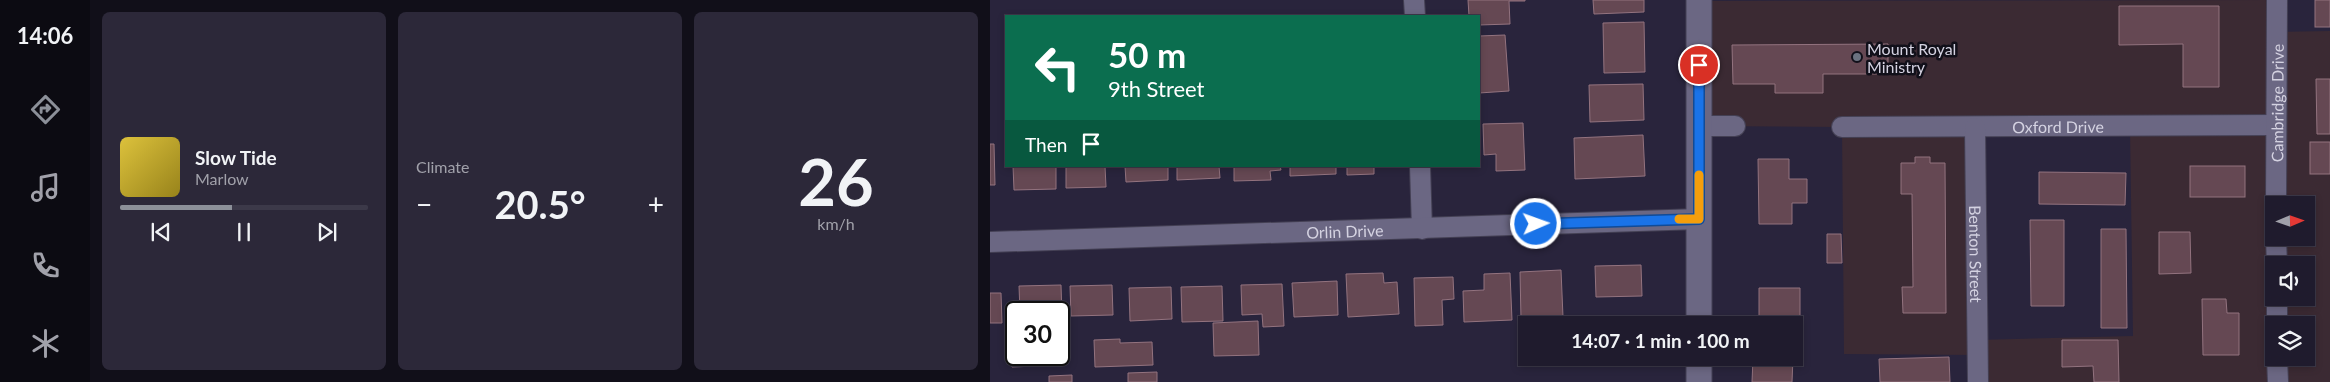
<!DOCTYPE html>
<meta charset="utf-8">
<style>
body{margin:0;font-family:Lato,sans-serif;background:#2c2839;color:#f1f3f6;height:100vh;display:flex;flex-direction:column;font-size:19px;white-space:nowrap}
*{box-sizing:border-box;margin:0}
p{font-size:16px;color:#a1a1aa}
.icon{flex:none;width:28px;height:28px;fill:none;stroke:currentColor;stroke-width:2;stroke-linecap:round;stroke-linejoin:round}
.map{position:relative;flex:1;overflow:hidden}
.details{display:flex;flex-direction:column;gap:12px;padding:12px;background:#110f19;width:900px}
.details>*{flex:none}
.top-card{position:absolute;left:15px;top:15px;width:475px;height:152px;border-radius:0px;box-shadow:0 2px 8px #0003,0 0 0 1px #3c3949;background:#0b6e4f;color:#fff;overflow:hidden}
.needle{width:32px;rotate:88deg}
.buttons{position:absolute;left:1275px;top:196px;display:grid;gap:10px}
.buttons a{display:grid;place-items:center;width:50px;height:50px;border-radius:0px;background:#1f1b2d;box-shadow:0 2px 8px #0003,0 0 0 1px #3c3949;font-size:25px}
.speed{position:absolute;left:15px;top:301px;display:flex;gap:10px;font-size:25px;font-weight:700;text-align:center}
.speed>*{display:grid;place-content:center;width:65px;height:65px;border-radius:50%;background:#1f1b2d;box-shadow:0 2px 8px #0003,0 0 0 1px #3c3949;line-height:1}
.speed .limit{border:2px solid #111;border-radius:8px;background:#fff;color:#111}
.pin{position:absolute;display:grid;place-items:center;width:42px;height:42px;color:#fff;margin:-21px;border:2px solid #fff;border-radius:50%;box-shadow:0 1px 5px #0007}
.me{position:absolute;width:55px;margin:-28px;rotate:88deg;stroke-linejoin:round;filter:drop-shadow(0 0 4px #0008)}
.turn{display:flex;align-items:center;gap:18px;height:105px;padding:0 20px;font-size:22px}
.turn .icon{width:65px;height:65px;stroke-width:2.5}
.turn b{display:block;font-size:35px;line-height:42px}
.then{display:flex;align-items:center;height:48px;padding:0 20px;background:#0003;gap:10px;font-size:19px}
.big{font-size:38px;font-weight:700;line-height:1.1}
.details .tile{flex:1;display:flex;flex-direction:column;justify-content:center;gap:8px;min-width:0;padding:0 18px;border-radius:8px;background:#2c2839}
.details .dial{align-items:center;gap:0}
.dial b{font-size:65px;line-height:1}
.song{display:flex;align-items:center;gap:15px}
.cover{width:60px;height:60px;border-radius:8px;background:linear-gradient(135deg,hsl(50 70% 55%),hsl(50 70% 35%))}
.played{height:5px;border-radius:2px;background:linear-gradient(90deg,#8c9099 45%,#3c3949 45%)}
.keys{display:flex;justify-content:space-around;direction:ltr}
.heat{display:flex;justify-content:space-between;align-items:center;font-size:28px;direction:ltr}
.details .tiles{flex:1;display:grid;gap:12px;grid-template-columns:repeat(3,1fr)}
.trip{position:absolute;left:528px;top:316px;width:285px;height:50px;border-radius:0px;background:#1f1b2d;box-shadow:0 2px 8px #0003,0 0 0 1px #3c3949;font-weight:700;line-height:50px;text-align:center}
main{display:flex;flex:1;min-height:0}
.dock{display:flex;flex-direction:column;width:90px;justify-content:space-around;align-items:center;background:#0c0b12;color:#a1a1aa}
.dock .icon{width:35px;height:35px}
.dock .current{color:#8c9099}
.dock b{font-size:22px;color:#f1f3f6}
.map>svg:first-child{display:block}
.commercial{fill:#3b2a33;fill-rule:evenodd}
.building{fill:#654853;stroke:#93737f}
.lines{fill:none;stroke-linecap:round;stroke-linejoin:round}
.minor-casing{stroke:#444054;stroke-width:22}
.tertiary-casing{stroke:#444054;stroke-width:27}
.minor{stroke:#6b6783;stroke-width:20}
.tertiary{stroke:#6b6783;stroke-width:25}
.route-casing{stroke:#114b97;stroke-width:12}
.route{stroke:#1a73e8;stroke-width:9}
.slow{stroke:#f59e0b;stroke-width:9}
.worship-dot{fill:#6b7280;stroke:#11101a;stroke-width:2}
.labels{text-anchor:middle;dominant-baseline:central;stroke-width:5;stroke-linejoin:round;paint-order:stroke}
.poi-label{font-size:16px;fill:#d4d2e1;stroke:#11101a;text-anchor:start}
.street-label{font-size:16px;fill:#d4d2e1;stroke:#11101a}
</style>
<main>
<nav class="dock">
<b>14:06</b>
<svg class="icon current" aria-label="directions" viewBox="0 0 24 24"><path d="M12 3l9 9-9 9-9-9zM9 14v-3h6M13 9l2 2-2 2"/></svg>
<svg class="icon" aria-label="music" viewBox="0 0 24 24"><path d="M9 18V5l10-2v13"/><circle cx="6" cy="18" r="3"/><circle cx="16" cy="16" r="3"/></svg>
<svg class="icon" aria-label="phone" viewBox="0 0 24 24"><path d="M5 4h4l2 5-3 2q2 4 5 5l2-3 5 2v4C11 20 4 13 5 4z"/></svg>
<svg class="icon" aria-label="climate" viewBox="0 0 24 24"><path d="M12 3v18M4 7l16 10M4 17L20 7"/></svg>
</nav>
<section class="details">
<div class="tiles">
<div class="tile">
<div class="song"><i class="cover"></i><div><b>Slow Tide</b><p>Marlow</p></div></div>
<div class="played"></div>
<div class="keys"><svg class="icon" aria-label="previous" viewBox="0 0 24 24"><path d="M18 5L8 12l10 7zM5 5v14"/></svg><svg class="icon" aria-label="pause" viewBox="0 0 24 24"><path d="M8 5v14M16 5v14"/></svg><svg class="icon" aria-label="next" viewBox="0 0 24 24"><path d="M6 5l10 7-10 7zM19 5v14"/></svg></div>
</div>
<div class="tile"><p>Climate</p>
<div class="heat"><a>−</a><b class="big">20.5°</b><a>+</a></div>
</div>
<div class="tile dial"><b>26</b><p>km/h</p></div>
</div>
</section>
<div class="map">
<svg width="1340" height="382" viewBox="0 0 1340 382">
<rect width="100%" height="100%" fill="#29243c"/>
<path class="commercial" d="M 1287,0 L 1287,32 L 1340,31 L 1340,382 L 988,382 L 987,355 L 854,354 L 852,127 L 710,126 L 709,1 ZM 1140,127 L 1143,336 L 988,340 L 985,128 ZM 1284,205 L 1316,205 L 1316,238 L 1284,238 ZM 1284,265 L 1316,265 L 1316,298 L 1284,298 ZM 1284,325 L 1316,325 L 1316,358 L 1284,358 Z"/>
<g class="building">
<polygon points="478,0 535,0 535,1 519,1 520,24 489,25 489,16 479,16"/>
<polygon points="603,0 654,0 654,12 604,14"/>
<rect x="1325" y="0" width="15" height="27"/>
<polygon points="1129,6 1229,6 1229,87 1193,87 1193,44 1129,45"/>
<polygon points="654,22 655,72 614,73 613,23"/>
<polygon points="515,35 519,91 489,93 489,36"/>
<polygon points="898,44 898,74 833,74 833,93 785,93 785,84 743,84 742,45"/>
<polygon points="1326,79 1340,79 1340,134 1327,134"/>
<polygon points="653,84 654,120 600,122 599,85"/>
<polygon points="533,123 535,170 506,171 506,154 494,155 493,124"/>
<polygon points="653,135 655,176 585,179 584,138"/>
<rect x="1320" y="142" width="20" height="32"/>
<polygon points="0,144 4,144 5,185 0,185"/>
<polygon points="925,157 940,157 940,163 955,163 956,313 913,313 912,287 923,287 922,194 911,194 911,163 925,163"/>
<polygon points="768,159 799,159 799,179 817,179 817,203 802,203 802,224 769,224"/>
<polygon points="23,166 66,166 66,189 24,190"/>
<polygon points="76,166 115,166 116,187 76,188"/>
<polygon points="135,166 178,166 178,180 136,182"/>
<polygon points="187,166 229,166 230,178 187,180"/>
<polygon points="244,166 290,166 291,170 280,171 281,180 244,181"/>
<polygon points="300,166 346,166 346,174 300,176"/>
<polygon points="357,166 384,166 384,174 357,175"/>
<rect x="1200" y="166" width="55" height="31"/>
<polygon points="1049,172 1136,173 1135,205 1049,204"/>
<polygon points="1040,220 1074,220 1074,306 1041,306"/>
<polygon points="1111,229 1136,229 1137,328 1111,328"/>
<polygon points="1169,232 1200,232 1201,273 1169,274"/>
<polygon points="837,234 851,234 852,263 837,263"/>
<polygon points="651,265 652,296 606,297 605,266"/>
<polygon points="571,270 573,317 531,319 530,272"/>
<polygon points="393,273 394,283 407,282 409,314 358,317 356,274"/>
<polygon points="520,273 522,320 474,322 473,291 494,290 494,274"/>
<polygon points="463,277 464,299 452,300 453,325 425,326 424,278"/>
<polygon points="347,281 348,315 304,317 302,283"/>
<polygon points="292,284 294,326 273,327 272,314 252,315 251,285"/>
<polygon points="71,285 72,316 69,316 69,312 30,312 29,286"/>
<polygon points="122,285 123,315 81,316 80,286"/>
<polygon points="232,286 233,321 192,322 191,287"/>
<polygon points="181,287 182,319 140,321 139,288"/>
<polygon points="769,288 810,288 810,343 804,343 804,325 769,325"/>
<polygon points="0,293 11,293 12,323 0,323"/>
<polygon points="1212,299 1236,299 1237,313 1249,313 1249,355 1213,355"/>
<polygon points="658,317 659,325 634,325 634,318"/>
<polygon points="268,321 269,355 224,356 223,323"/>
<polygon points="130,339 130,343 162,342 163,365 105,367 104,340"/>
<polygon points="1072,340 1128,340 1129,382 1104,382 1103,366 1072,367"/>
<polygon points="21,341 26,341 26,355 46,355 46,366 22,367"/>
<polygon points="959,357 960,382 890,382 889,359"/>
<polygon points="763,358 803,358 802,382 762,382"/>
<polygon points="167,372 167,382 138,382 138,373"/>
<polygon points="82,375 82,382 59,382 59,376"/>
</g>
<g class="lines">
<g class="minor-casing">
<g id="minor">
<polyline points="424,0 425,16"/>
<polyline points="710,126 745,126"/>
<path id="s1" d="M 852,127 L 1286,125"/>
<path id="s2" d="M 985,128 L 988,382"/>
<polyline points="430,166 432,229"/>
<path id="s3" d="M 1286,205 L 1287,0"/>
<polyline points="1286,238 1287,265"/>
<path id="s4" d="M 0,242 L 709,219"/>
<polyline points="1287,298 1287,325"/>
<polyline points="1287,358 1288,382"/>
</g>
</g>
<g class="tertiary-casing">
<g id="tertiary">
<polyline points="709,325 709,0"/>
<polyline points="709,358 709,382"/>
</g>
</g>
<use href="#minor" class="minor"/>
<use href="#tertiary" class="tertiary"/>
</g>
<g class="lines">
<g class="route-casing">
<polyline id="route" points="546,224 709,219 709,65"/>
</g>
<use href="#route" class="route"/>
<polyline class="slow" points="689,219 709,219 709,175"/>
</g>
<circle class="worship-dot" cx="867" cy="57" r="5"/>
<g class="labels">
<g class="poi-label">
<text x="877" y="48">Mount Royal<tspan x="877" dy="18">Ministry</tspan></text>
</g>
<g class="street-label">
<text stroke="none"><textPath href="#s3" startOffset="102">Cambridge Drive</textPath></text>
<text stroke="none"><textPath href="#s1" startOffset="216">Oxford Drive</textPath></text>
<text stroke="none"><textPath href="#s4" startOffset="355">Orlin Drive</textPath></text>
<text stroke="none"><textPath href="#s2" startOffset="126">Benton Street</textPath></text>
</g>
</g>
</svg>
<div class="buttons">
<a><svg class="needle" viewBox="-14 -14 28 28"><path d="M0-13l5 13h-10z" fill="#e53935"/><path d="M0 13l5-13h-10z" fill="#a1a1aa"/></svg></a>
<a><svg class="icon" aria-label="sound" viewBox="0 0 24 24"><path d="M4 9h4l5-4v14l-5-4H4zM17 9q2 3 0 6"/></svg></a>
<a><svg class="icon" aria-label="layers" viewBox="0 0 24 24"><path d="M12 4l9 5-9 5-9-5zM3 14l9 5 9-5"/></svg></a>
</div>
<div class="speed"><div class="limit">30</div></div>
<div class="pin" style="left:709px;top:65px;background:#d93025"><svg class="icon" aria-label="arrive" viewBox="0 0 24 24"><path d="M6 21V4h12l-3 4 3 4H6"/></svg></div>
<svg class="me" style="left:546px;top:224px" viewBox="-20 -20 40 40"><circle r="17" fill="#1a73e8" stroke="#fff" stroke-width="3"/><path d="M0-11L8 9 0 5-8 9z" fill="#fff"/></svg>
<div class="trip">14:07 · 1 min · 100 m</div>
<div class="top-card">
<div class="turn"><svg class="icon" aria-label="left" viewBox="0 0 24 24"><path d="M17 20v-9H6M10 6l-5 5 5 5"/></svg><div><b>50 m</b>9th Street</div></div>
<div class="then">Then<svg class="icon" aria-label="arrive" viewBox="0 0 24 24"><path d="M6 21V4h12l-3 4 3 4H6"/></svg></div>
</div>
</div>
</main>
